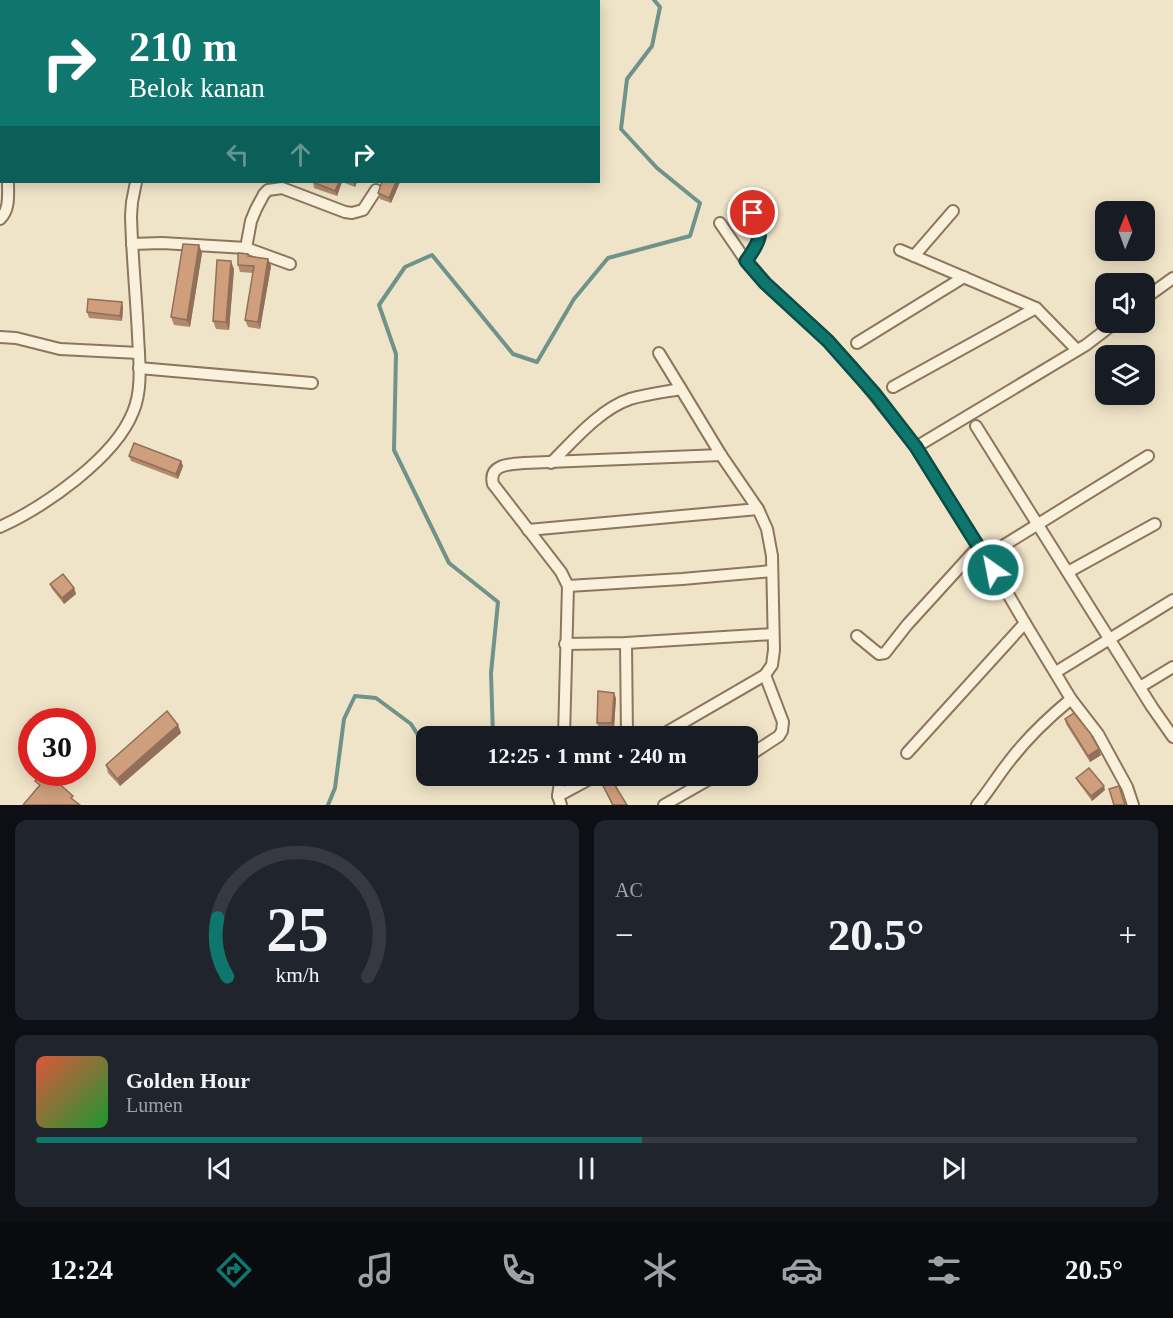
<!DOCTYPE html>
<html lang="id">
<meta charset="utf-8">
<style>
body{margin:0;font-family:Georgia,serif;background:#20242c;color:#f1f3f6;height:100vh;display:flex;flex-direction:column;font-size:22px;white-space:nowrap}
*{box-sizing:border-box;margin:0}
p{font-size:20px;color:#9ea1a6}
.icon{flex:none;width:33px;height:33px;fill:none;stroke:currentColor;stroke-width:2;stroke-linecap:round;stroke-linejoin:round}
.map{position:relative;height:805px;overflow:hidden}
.sheet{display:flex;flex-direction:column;gap:15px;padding:15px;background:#0d0f14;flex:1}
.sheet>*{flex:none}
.top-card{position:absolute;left:0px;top:0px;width:600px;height:183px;box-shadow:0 3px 15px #0003;background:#0f766e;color:#fff;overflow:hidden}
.needle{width:39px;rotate:1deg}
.buttons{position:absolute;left:1095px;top:201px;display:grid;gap:12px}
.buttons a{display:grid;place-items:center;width:60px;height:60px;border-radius:12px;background:#171b24;box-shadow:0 3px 15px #0003;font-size:30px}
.speed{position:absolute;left:18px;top:708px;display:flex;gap:12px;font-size:30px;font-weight:700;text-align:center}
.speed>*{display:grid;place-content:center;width:78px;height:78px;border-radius:50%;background:#171b24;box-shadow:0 3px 15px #0003;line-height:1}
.speed .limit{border:9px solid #d22;background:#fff;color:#111}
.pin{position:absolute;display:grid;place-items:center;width:51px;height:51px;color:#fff;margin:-26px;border:3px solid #fff;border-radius:50%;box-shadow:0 2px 6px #0007}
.me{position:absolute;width:66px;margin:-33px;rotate:327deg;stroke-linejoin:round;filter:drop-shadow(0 0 4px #0008)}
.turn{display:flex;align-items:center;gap:21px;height:126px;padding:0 30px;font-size:27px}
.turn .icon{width:78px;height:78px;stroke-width:2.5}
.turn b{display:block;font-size:42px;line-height:51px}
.lanes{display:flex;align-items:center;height:57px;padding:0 30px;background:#0003;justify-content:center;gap:30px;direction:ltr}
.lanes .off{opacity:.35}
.big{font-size:45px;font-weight:700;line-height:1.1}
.sheet .card{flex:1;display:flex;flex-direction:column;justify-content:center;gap:9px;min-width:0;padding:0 21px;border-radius:12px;background:#20242c}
.sheet .dial{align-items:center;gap:0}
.dial svg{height:156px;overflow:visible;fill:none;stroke:#363941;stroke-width:7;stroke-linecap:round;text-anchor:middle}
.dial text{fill:#f1f3f6;stroke:none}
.song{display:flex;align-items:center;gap:18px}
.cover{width:72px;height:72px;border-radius:9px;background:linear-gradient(135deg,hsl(10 70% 55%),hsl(130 70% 35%))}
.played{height:6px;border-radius:3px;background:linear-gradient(90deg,#0f766e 55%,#363941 55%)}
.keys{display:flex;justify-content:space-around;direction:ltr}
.heat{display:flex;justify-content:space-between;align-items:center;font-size:33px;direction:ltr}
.sheet .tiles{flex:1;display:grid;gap:15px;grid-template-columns:1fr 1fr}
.card:last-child{grid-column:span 2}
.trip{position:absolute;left:416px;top:726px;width:342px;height:60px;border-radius:12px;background:#171b24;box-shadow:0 3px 15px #0003;font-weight:700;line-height:60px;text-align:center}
.menu{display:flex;height:96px;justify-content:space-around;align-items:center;background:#090b0e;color:#9ea1a6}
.menu .icon{width:42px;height:42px}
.menu .current{color:#0f766e}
.menu b{font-size:27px;color:#f1f3f6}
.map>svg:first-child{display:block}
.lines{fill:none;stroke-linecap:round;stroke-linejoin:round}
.stream{stroke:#6f938a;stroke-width:4}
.minor-casing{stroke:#8d765c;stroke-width:14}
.minor{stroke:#faf1dc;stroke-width:10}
.wall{fill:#b2896c}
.shaded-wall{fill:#916f58}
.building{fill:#cf9f7d;stroke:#916f58;stroke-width:1.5}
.route-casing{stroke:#0a4d48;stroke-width:15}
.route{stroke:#0f766e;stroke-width:10}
</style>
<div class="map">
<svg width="1173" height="805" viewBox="0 0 1173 805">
<rect width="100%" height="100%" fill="#f0e4c8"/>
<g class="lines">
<g class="stream">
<polyline points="493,736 491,673 498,602 449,563 394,450 396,354 379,305 405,267 432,255 513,354 537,362 574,299 608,258 690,236 700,203 657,168 621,129 627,79 652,46 660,7 654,0"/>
<polyline points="328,805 335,788 344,719 355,696 376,698 411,724 426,748"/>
</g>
<g class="minor-casing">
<g id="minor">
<polyline points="183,0 184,2"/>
<polyline points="38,2 39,0"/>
<polyline points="235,2 236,0"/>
<polyline points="298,2 306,0"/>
<polyline points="0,31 2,31"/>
<path d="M 747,204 C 766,227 763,238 746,261 L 765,283 L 828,341 L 852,367 L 916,447 L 1001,582 L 1025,623 L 1071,699 L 1098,734 L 1127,787 L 1133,805"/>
<path d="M 0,219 C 10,210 8,194 8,182"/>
<polyline points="720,223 746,261"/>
<polyline points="132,244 162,243 246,248 251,221 256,209 264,194 268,190 282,188 345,212 352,213 363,210 376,190"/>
<polyline points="246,248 290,264"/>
<polyline points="900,250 1036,308 1077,350"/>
<polyline points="914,256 953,211"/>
<polyline points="1144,299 1173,278"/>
<polyline points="0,337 16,338 60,349 139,353"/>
<polyline points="857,343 964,277"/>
<polyline points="659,353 681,389"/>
<polyline points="139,368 312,383"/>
<polyline points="893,387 1036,308"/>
<polyline points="976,426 1152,707 1173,737"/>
<polyline points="916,447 1086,345 1116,322"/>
<path d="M 551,463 C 573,441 600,409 630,399 C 647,394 664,392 681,389 L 721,455 L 758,509 L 767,529 L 772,556 L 774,650 L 772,665 L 765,675"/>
<path d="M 0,527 C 44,507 115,458 133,412 C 143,389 139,359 138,335 C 136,295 132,255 131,216 L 132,202 L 136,182"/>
<polyline points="528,530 758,509"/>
<polyline points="985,557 1148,456"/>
<polyline points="1068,572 1155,524"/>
<polyline points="568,586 682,579 772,571"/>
<polyline points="857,636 879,654 885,653 907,625 978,547"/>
<polyline points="626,643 627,736"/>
<polyline points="565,644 626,643 773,634"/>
<polyline points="1056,672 1173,600"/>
<polyline points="1140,687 1173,667"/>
<path d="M 564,736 L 568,586 L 561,572 L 493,484 C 488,464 511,464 524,463 L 721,455"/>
<polyline points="660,736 765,675 783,722 782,731 779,736 747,757"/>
<polyline points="907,753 1025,623"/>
<polyline points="561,776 558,796 561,805"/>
<polyline points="558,796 595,776"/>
<polyline points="664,805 715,776"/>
<path d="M 977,805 C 988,792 997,777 1008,763 C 1026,739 1048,718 1071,699"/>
</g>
</g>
<use href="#minor" class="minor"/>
</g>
<g class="wall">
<polygon points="313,182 357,182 355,187 342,182 337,196 314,188"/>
<polygon points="382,182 400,182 391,203 380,199 378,193"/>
<polygon points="202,253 190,327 174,325 171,317"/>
<polygon points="249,256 268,259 271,266 260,329 248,327 245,320 253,273 240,272 238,265"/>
<polygon points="234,269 229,330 216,329 213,321"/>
<polygon points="122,302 123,308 122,321 89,318 87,312"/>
<polygon points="129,456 181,461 183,466 178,479 131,461"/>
<polygon points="50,584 74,588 76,594 64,604 52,589"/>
<polygon points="616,698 614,728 599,728 597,723"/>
<polygon points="1065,719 1101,755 1090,762 1066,724"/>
<polygon points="178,725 181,733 120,786 108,773 106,765"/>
<polygon points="628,777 629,781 616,787 627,805 612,805 599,778"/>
<polygon points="1076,778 1105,790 1092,801 1078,782"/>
</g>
<g class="shaded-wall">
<polygon points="339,182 342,182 337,196 335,191"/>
<polygon points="353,182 357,182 355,187"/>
<polygon points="396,182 400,182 391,203 389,198"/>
<polygon points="199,245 202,253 190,327 187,320"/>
<polygon points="268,259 271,266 260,329 258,322"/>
<polygon points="231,261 234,269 229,330 226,322"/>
<polygon points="122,302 123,308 122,321 120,316"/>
<polygon points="181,461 183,466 178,479 176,474"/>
<polygon points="74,588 76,594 64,604 62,598"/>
<polygon points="614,693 616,698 614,728 612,723"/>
<polygon points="178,725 181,733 120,786 117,779"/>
<polygon points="1099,749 1101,755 1090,762 1088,756"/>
<polygon points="1104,786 1105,790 1092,801 1091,796"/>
</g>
<g class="building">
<polygon points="450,0 467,1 467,2 450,2"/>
<rect x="0" y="6" width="2" height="13"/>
<polygon points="313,182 339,182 335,191"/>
<polygon points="382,182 396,182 389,198 378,193"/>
<polygon points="183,244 199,245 187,320 171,317"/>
<polygon points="238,253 248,254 248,256 268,259 258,322 245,320 254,266 238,265"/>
<polygon points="217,260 231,261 226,322 213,321"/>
<polygon points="88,299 122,302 120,316 87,312"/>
<polygon points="134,443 181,461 176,474 129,456"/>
<polygon points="63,574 74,588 62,598 50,584"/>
<polygon points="598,691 614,693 612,723 597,723"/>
<polygon points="167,711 178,725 117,779 106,765"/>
<polygon points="1074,713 1090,733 1099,749 1088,756 1065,719"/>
<polygon points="1089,768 1104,786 1091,796 1076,778"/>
<polygon points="43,772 46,772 73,796 71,798 80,805 23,805 40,785 35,781"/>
<polygon points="604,776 627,776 628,777 614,784 627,805 613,805 599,778"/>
<polygon points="1119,786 1125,805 1114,805 1109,789"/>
</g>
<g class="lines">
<g class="route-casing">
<path id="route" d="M 753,213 C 765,234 759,243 746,261 L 765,283 L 828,341 L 875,394 L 916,447 L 993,570"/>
</g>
<use href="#route" class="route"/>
</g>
</svg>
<div class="buttons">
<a><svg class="needle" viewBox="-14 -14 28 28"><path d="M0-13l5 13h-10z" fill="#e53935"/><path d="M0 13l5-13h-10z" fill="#9ea1a6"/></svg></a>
<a><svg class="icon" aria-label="sound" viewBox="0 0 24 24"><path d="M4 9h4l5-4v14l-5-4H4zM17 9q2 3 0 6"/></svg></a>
<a><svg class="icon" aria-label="layers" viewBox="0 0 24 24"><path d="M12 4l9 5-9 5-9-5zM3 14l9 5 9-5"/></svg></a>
</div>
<div class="speed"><div class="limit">30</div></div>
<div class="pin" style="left:753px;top:213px;background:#d93025"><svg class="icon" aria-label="arrive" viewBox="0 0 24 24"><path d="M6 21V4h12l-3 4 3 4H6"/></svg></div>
<svg class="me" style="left:993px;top:570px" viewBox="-20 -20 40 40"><circle r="17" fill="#0f766e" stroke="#fff" stroke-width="3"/><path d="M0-11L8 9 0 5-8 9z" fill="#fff"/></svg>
<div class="trip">12:25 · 1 mnt · 240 m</div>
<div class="top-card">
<div class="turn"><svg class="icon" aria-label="right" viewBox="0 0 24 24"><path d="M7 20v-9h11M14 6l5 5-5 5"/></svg><div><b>210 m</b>Belok kanan</div></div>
<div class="lanes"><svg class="icon off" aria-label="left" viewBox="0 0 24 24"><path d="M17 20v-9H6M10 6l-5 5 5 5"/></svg><svg class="icon off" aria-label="ahead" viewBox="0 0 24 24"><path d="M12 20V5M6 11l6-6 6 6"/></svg><svg class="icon" aria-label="right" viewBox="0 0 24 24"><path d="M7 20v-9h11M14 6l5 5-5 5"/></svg></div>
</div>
</div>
<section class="sheet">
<div class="tiles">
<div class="card dial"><svg viewBox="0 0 100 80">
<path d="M14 69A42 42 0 1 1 86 69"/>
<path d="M14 69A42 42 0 0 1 9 39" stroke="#0f766e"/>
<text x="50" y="56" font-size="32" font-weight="700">25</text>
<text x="50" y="72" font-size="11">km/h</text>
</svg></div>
<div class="card"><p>AC</p>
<div class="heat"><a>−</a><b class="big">20.5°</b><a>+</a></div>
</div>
<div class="card">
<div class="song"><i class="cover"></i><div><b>Golden Hour</b><p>Lumen</p></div></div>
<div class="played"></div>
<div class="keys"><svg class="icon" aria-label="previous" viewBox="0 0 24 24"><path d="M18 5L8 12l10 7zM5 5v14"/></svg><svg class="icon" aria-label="pause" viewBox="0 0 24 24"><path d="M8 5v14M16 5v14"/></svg><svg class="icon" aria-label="next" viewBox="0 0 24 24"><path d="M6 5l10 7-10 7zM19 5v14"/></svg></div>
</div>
</div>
</section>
<nav class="menu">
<b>12:24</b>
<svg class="icon current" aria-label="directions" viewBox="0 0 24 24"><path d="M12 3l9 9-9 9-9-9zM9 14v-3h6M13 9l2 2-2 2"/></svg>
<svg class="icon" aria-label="music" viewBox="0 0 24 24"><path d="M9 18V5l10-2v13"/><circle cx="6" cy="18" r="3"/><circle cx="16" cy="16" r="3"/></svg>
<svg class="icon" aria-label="phone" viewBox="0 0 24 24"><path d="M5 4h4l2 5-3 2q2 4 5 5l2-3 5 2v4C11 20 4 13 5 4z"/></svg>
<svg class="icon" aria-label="climate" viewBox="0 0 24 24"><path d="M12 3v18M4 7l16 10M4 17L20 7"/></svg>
<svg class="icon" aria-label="car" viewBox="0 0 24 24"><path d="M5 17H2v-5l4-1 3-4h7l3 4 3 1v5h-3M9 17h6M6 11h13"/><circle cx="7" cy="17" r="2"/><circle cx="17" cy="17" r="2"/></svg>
<svg class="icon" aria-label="filters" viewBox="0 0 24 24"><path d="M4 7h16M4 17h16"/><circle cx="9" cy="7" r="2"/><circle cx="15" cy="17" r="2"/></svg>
<b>20.5°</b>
</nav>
